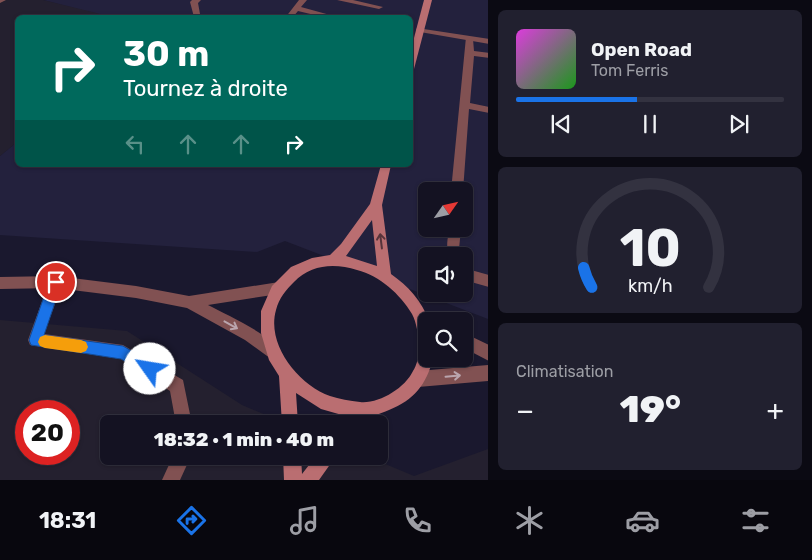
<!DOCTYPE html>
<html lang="fr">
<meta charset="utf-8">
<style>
body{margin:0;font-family:Rubik,sans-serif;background:#21202f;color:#f1f3f6;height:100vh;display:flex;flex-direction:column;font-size:19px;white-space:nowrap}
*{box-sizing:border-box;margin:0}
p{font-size:16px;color:#9d9ea5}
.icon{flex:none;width:28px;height:28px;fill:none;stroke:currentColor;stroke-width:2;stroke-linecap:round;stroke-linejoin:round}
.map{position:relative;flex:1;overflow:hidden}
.panel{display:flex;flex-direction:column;gap:10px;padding:10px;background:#0b0a13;width:324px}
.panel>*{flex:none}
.guide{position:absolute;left:15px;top:15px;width:398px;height:152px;border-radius:8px;box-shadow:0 1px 4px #0004,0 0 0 1px #333240;background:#00695c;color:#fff;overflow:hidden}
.needle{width:32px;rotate:56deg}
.buttons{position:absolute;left:418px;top:182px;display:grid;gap:10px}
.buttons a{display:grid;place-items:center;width:55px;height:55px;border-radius:8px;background:#141222;box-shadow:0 1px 4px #0004,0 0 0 1px #333240;font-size:25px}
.speed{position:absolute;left:15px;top:400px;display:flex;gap:10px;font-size:25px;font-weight:700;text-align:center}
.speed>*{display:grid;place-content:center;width:65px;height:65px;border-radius:50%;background:#141222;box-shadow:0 1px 4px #0004,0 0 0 1px #333240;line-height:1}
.speed .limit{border:8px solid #d22;background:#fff;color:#111}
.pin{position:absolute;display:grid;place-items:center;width:42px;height:42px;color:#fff;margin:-21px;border:2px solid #fff;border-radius:50%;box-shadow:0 1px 5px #0007}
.me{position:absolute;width:55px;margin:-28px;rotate:302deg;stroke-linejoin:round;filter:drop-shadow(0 0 4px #0008)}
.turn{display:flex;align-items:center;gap:18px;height:105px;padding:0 25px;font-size:22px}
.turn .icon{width:65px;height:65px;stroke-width:2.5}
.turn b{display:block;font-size:35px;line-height:42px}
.lanes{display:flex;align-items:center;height:48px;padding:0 25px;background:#0003;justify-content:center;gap:25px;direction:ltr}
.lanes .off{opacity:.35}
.big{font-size:38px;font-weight:800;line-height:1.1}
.panel .tile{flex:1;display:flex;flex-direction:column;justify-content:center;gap:8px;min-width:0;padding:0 18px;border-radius:8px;background:#21202f}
.panel .dial{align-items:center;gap:0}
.dial svg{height:130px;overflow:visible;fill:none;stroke:#333240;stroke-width:7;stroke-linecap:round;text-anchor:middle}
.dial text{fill:#f1f3f6;stroke:none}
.song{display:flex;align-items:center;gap:15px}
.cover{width:60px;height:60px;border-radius:8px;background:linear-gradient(135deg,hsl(300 70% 55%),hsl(120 70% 35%))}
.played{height:5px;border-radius:2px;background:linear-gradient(90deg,#1a73e8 45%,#333240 45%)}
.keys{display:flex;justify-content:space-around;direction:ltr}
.heat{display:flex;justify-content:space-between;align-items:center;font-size:28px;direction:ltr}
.trip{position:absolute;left:100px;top:415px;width:288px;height:50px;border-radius:8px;background:#141222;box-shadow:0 1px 4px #0004,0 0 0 1px #333240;font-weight:800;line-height:50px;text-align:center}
.menu{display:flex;height:80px;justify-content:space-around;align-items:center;background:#08070e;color:#9d9ea5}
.menu .icon{width:35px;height:35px}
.menu .active{color:#1a73e8}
.menu b{font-size:22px;color:#f1f3f6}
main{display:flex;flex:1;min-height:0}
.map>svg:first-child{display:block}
.built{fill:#23213d;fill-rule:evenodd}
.industrial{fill:#24202f;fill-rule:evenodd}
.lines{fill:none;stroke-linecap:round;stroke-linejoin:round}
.lane{fill:#815152;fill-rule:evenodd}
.street{fill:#815152;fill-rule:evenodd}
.secondary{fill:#ba6e71;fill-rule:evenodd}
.oneway{stroke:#57343b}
.oneway2{stroke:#baa5ae}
.route{fill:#1a73e8;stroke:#114b97}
.slow{fill:#f59e0b}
</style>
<main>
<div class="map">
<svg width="489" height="480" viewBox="0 0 489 480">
<rect width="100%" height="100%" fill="#1a182e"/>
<path class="built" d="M 43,0 L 488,0 L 488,319 L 285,241 L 257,252 L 0,235 L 0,156 L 17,142 L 18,165 L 410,165 L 410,18 L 113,18 ZM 426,191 L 464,191 L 464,229 L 426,229 ZM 426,256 L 464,256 L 464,294 L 426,294 Z"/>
<g class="industrial">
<polygon points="0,0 43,0 113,17 18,18 17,142 0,156"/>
<path d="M 0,320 L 127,331 L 242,405 L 287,424 L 109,424 L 109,456 L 366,456 L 414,476 L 488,449 L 488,480 L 0,480 ZM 26,411 L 69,411 L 69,454 L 26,454 Z"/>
</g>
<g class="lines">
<g class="lane">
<polygon points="192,0 201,0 198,3 200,14 204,18 194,17 190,2"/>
<polygon points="299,0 307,0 301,7 341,18 327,18 298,11 292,18 285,18"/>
<polygon points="337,0 353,0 383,7 379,9"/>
<polygon points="466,37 473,39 474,51 489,53 489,58 474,56 470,103 489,107 489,113 469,109 463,191 451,191"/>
<path d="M 449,229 L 461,229 L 459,249 L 463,256 L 450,256 C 445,247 448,239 449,229 Z"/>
<polygon points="464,264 469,266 471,270 489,275 489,287 464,280"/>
<polygon points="56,276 61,278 63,282 44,334 123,345 183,380 192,424 176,424 170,391 121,359 30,345 28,340 49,282 51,278"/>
<polygon points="173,456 191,456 180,480 162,480"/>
</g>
<g class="street">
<polygon points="0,0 6,0 0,3"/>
<polygon points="417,28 489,39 489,44 420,32 416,30"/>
<path d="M 56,276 L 136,286 L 189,296 L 279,282 L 284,284 L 286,288 L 284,292 L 279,294 L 208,305 C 227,315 274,336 282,354 L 279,359 L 274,361 L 245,340 L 187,308 L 136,298 L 56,288 L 0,289 L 0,277 Z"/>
<polygon points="464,333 489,345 489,361 464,348"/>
<polygon points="489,365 489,381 418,387 412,385 410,379 412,373 418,371"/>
</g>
<g class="secondary">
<polygon points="424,0 432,0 414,69 410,72 410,53"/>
<path d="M 381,165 L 391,165 L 382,205 L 391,274 C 408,286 422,301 429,321 L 426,321 L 426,345 L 421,343 C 417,334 417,323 412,314 C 400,294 380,276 357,270 C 335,263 311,264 294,282 C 286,290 279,298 276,310 C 266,345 299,385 330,396 C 339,399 350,401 360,402 C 379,404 405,388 413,371 C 417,365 418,357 421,350 L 426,348 L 426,359 L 433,359 C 426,385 414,400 389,410 C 379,414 372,416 365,424 L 346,424 L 349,417 L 321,409 L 296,393 L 298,424 L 282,424 L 279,376 L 269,360 L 261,333 L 261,311 L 272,286 L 291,267 L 312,258 L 330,255 L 341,244 L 370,204 ZM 372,220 L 377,266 L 346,256 Z"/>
<polygon points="283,456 301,456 302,474 316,456 336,456 319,480 284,480"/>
</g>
</g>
<defs><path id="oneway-shaft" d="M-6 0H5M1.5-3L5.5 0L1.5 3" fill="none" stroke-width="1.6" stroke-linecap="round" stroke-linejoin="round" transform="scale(1.25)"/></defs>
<use class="oneway" href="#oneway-shaft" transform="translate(381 241) rotate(-97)"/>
<g class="oneway2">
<use href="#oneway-shaft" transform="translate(231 325) rotate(29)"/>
<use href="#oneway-shaft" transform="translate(453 376) rotate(-5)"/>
</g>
<polygon class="route" points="56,277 60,279 62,282 44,335 123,346 155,364 157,369 155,374 150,376 121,359 31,345 29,340 49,282 51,279"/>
<polygon class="slow" points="45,335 81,340 86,342 88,347 86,351 81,353 45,348 40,346 38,342 40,337"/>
</svg>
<div class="buttons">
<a><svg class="needle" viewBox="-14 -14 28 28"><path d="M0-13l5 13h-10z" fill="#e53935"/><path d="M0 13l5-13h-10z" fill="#9d9ea5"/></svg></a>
<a><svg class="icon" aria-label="sound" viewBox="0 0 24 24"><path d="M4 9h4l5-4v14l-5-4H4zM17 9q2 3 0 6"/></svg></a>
<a><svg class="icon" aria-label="search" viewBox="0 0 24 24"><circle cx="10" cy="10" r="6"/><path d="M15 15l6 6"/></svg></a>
</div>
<div class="speed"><div class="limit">20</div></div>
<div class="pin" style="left:56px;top:282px;background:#d93025"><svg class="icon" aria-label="arrive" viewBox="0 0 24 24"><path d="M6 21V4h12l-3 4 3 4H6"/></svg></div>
<svg class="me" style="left:150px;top:369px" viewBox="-20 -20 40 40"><circle r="19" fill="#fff"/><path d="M0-13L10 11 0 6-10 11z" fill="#1a73e8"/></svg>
<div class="trip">18:32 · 1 min · 40 m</div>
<div class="guide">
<div class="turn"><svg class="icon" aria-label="right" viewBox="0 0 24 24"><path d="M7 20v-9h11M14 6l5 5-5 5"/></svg><div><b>30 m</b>Tournez à droite</div></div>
<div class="lanes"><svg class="icon off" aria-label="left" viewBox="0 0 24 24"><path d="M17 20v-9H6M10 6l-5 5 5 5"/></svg><svg class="icon off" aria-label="ahead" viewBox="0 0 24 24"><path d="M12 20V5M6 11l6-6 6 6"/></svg><svg class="icon off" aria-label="ahead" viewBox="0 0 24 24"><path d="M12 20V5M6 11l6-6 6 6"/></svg><svg class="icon" aria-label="right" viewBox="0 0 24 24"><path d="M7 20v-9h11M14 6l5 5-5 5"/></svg></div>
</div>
</div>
<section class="panel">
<div class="tile">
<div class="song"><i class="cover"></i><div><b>Open Road</b><p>Tom Ferris</p></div></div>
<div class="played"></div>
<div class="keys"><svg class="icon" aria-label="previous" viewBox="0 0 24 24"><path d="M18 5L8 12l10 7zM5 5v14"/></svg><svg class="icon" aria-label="pause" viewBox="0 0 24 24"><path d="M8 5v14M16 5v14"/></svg><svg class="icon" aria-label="next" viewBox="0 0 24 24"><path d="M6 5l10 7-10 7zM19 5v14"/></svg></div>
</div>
<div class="tile dial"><svg viewBox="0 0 100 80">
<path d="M14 69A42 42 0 1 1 86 69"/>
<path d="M14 69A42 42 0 0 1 9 57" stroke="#1a73e8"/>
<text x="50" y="56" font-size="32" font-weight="700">10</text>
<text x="50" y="72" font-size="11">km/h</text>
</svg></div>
<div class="tile"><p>Climatisation</p>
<div class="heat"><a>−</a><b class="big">19°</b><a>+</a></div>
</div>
</section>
</main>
<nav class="menu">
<b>18:31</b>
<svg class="icon active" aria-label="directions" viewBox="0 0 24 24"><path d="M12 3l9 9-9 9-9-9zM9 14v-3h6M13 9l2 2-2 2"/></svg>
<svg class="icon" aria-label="music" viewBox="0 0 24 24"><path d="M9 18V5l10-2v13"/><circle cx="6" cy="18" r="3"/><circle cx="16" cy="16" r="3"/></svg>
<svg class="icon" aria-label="phone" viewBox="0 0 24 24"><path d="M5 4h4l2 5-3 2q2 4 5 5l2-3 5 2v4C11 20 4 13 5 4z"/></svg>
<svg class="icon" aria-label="climate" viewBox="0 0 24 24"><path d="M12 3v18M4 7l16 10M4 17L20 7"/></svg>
<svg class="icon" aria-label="car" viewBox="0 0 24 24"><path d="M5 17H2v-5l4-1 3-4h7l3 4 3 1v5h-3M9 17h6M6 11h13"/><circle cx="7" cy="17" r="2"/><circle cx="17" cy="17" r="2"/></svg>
<svg class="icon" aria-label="filters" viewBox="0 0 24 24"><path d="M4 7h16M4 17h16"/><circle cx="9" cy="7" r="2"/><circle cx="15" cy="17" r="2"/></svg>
</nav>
